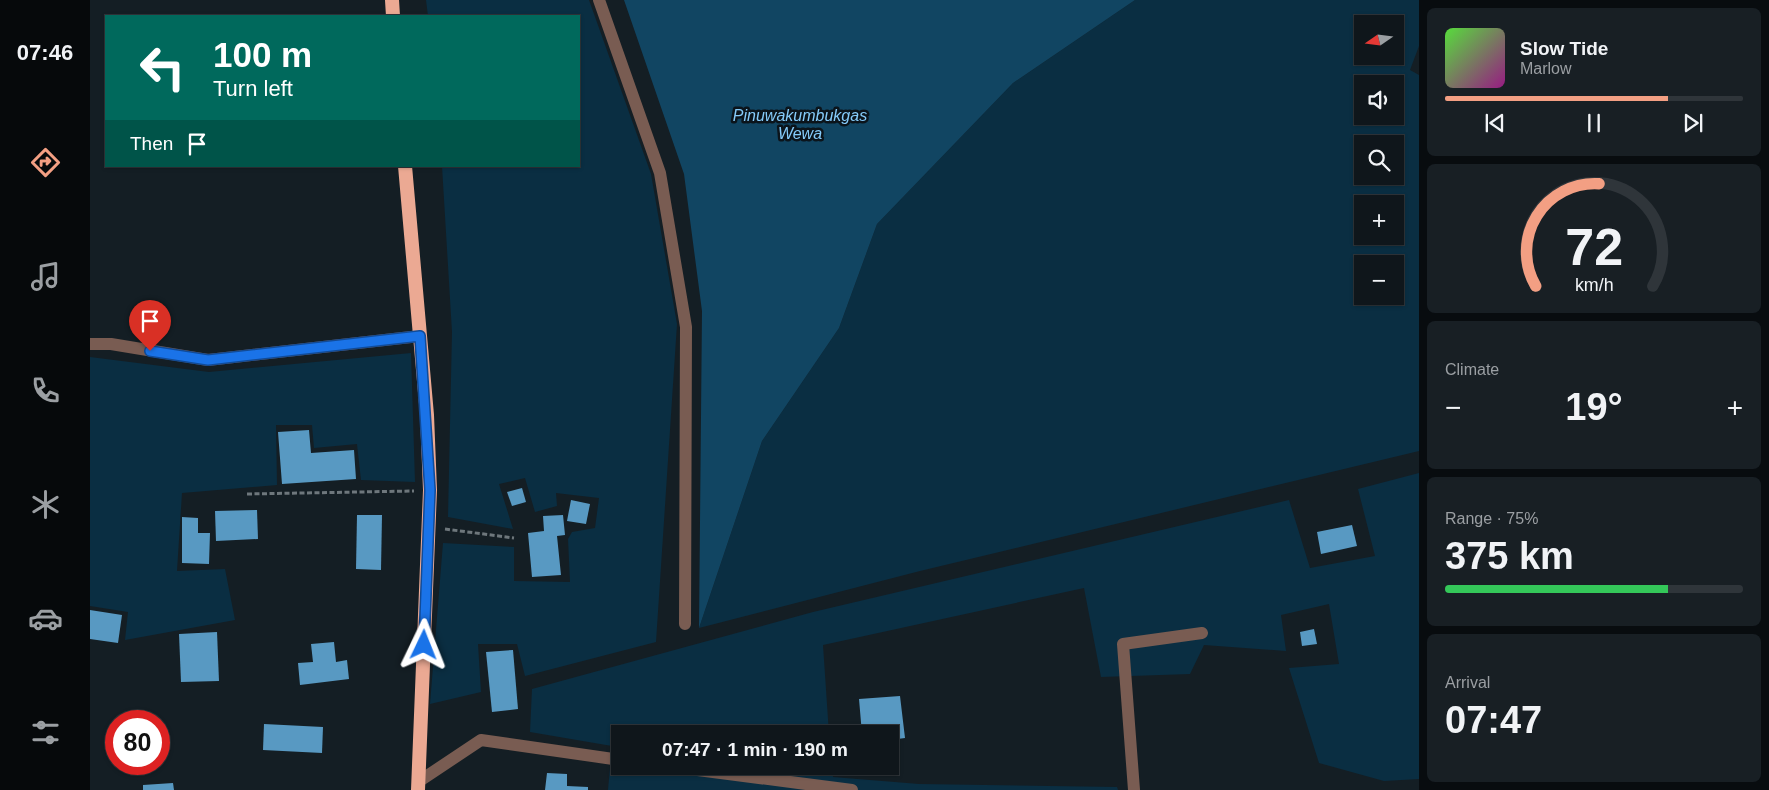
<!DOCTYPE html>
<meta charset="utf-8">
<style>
body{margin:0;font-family:Arial,sans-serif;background:#181f24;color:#f1f3f6;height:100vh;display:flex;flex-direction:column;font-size:19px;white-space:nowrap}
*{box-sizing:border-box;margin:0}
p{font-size:16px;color:#9b9fa3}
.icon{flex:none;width:28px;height:28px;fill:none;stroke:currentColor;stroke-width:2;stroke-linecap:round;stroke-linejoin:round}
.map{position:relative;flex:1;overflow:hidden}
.details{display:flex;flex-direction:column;gap:8px;padding:8px;background:#080c0f;width:350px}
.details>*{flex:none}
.guide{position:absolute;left:15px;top:15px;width:475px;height:152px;border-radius:0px;box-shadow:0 1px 4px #0004,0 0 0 1px #2f353a;background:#00695c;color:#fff;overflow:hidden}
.needle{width:32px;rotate:256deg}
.tools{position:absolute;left:1264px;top:15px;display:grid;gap:10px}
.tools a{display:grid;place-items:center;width:50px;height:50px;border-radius:0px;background:#0f161b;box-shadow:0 1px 4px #0004,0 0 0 1px #2f353a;font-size:25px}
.speed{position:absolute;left:15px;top:710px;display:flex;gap:10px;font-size:25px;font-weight:700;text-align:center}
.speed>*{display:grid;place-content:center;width:65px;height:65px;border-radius:50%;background:#0f161b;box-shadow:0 1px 4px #0004,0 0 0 1px #2f353a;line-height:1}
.speed .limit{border:8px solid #d22;background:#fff;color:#111}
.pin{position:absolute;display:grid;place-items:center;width:42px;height:42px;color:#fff;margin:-51px -21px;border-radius:50% 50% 50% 0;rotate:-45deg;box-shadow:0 0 5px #0007}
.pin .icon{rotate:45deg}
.me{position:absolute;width:55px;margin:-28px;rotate:2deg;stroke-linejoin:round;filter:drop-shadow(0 0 4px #0008)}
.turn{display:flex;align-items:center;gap:18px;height:105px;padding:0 25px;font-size:22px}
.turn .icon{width:65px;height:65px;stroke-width:2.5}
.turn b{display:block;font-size:35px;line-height:42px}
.then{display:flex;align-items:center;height:48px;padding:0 25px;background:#0003;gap:10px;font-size:19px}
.big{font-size:38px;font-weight:800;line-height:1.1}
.details .widget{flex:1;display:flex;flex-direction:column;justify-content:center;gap:8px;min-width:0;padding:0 18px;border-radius:8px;background:#181f24}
.details .dial{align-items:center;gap:0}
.dial svg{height:130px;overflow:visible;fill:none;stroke:#2f353a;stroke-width:7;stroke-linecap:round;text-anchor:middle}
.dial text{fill:#f1f3f6;stroke:none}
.song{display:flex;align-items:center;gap:15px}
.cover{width:60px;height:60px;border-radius:8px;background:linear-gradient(135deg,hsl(110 70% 55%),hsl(310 70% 35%))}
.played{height:5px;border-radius:2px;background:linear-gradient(90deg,#f39f83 75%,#2f353a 75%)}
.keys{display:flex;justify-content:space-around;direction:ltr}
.heat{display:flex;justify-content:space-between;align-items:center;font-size:28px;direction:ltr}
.charge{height:8px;border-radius:4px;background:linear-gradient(90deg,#34c759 75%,#2f353a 0)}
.trip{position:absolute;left:521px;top:725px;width:288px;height:50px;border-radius:0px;background:#0f161b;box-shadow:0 1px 4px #0004,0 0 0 1px #2f353a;font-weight:800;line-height:50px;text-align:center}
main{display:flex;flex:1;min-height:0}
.menu{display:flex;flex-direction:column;width:90px;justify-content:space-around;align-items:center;background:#06090b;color:#9b9fa3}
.menu .icon{width:35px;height:35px}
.menu .selected{color:#f39f83}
.menu b{font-size:22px;color:#f1f3f6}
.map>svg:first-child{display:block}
.green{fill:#0a2e42;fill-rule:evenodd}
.water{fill:#114562}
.building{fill:#5899c2}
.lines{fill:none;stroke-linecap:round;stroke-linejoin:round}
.path{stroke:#6e777c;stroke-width:3;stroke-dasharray:5 2.5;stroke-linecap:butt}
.minor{stroke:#795c52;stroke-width:12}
.trunk{stroke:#eba993;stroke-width:14}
.route-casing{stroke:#114b97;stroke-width:12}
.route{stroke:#1a73e8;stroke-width:9}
.labels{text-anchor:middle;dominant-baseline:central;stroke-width:5;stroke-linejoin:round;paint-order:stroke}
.water-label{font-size:16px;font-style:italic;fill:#85cbfa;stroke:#0b141b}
</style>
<main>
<nav class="menu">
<b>07:46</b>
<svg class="icon selected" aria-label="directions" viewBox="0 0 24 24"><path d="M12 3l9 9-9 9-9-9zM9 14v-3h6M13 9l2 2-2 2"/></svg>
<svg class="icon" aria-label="music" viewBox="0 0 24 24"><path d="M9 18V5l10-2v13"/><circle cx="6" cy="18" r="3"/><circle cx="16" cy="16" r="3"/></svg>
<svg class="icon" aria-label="phone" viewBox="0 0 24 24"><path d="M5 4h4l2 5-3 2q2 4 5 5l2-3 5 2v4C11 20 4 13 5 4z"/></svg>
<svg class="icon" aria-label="climate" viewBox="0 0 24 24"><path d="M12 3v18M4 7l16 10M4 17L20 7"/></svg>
<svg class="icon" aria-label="car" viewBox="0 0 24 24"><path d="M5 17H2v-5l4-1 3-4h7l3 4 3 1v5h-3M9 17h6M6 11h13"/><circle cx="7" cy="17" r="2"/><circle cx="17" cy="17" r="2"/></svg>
<svg class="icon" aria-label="filters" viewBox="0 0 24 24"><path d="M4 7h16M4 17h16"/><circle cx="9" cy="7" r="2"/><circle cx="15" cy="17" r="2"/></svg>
</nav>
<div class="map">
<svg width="1329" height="790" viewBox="0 0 1329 790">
<rect width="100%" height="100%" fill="#141e24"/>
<g class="green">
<polygon points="336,0 499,0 561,174 587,324 566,642 435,676 427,644 388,644 391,692 340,704 353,543 424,547 424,581 480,582 478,539 482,532 505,528 509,498 466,493 467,506 445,512 435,478 409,484 423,529 358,517 362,332 352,166 489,166 489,16 338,16"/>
<path d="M 1045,0 L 1329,0 L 1329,46 L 1320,70 L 1329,75 L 1329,451 L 830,571 L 609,628 L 672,441 L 749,328 L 787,224 L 923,83 ZM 1272,24 L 1305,24 L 1305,56 L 1272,56 ZM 1272,84 L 1305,84 L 1305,116 L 1272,116 ZM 1272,144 L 1305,144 L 1305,176 L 1272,176 ZM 1272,204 L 1305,204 L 1305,236 L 1272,236 ZM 1272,264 L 1305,264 L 1305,296 L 1272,296 Z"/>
<polygon points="321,353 325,482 271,480 267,444 224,448 222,425 186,425 187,485 92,493 87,571 135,569 145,620 35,640 38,612 0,606 0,357 119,372"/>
<polygon points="1329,473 1329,779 1294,781 1229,763 1199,668 1249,664 1239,604 1191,615 1196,651 1114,645 1100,674 1011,677 994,588 733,645 739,734 530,734 530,766 742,766 743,777 829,784 1027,787 1028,790 518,790 522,746 440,732 442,689 723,612 1199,500 1220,568 1285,556 1268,489"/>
</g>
<polygon class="water" points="534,0 1045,0 923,83 787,224 749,328 672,441 609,628 612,311 594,174"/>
<g class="building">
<polygon points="219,430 221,453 264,450 266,479 192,484 188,432"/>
<polygon points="432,488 436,502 422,506 417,492"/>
<polygon points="481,500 500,504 496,524 477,521"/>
<polygon points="167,510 168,539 126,541 125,511"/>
<polygon points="267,515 292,515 291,570 266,569"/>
<polygon points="473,515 475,535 467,536 471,575 442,577 438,533 454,531 453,516"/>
<polygon points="92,517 108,518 108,533 120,533 119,564 92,563"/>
<polygon points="1262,525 1267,546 1231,554 1227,532"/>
<polygon points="0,610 32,615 28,643 0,639"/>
<polygon points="1224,629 1227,644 1212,646 1210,632"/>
<polygon points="127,632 129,681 91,682 89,634"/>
<polygon points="244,642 246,662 257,660 259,679 210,685 208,663 223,662 221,644"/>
<polygon points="423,650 428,709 402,712 396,652"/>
<polygon points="810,696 815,738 800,740 800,734 772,734 769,699"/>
<polygon points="174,724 233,727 232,753 173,750"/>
<polygon points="457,773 477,774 477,786 498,787 498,790 455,790"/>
<polygon points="83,783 84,790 53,790 53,785"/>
</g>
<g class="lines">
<g class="path">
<polyline points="157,494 324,491"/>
<polyline points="355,529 424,538"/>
</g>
<g class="minor">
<polyline points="509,0 570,173 596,327 595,624"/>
<polyline points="0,344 21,344 118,360 330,336"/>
<polyline points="577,766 762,790"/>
<polyline points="328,782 391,740 530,760"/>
<polyline points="1044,790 1033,644 1112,633"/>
</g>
<g class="trunk">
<polyline points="302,0 303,16"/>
<polyline points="315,166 337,415 340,490 328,790"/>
</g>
</g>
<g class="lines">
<g class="route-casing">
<polyline id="route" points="60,351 118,360 330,336 340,490 334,645"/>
</g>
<use href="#route" class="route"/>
</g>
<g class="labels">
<g class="water-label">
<text x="710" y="115">Pinuwakumbukgas<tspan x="710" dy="18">Wewa</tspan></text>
</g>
</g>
</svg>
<div class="tools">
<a><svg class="needle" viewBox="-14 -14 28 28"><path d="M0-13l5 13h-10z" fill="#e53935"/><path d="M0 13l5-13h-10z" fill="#9b9fa3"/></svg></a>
<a><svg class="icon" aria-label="sound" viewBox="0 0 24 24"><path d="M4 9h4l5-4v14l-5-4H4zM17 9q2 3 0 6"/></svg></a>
<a><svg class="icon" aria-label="search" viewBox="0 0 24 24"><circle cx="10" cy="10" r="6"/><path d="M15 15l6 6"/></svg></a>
<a>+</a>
<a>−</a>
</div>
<div class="speed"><div class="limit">80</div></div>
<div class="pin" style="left:60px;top:351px;background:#d93025"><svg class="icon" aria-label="arrive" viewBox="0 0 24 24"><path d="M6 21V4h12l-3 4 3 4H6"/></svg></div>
<svg class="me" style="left:334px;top:645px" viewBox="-20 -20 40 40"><path d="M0-17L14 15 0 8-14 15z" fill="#1a73e8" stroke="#fff" stroke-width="4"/></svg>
<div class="trip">07:47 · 1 min · 190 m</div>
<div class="guide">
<div class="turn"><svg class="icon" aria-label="left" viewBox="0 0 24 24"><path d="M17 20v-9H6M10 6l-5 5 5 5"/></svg><div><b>100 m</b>Turn left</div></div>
<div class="then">Then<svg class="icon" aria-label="arrive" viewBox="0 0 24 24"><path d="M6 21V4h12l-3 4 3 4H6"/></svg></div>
</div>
</div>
<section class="details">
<div class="widget">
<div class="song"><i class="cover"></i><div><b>Slow Tide</b><p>Marlow</p></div></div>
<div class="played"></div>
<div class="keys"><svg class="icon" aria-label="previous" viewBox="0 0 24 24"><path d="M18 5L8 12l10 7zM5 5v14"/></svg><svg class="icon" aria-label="pause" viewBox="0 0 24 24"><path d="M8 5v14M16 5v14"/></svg><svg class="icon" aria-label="next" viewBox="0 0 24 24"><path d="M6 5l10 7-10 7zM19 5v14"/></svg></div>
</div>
<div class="widget dial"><svg viewBox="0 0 100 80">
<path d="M14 69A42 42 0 1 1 86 69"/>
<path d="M14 69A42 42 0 0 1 53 6" stroke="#f39f83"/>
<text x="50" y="56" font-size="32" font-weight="700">72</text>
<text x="50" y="72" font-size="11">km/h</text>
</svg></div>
<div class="widget"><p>Climate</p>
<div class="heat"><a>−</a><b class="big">19°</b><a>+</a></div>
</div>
<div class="widget"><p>Range · 75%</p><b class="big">375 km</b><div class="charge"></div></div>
<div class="widget"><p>Arrival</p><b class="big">07:47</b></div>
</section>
</main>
